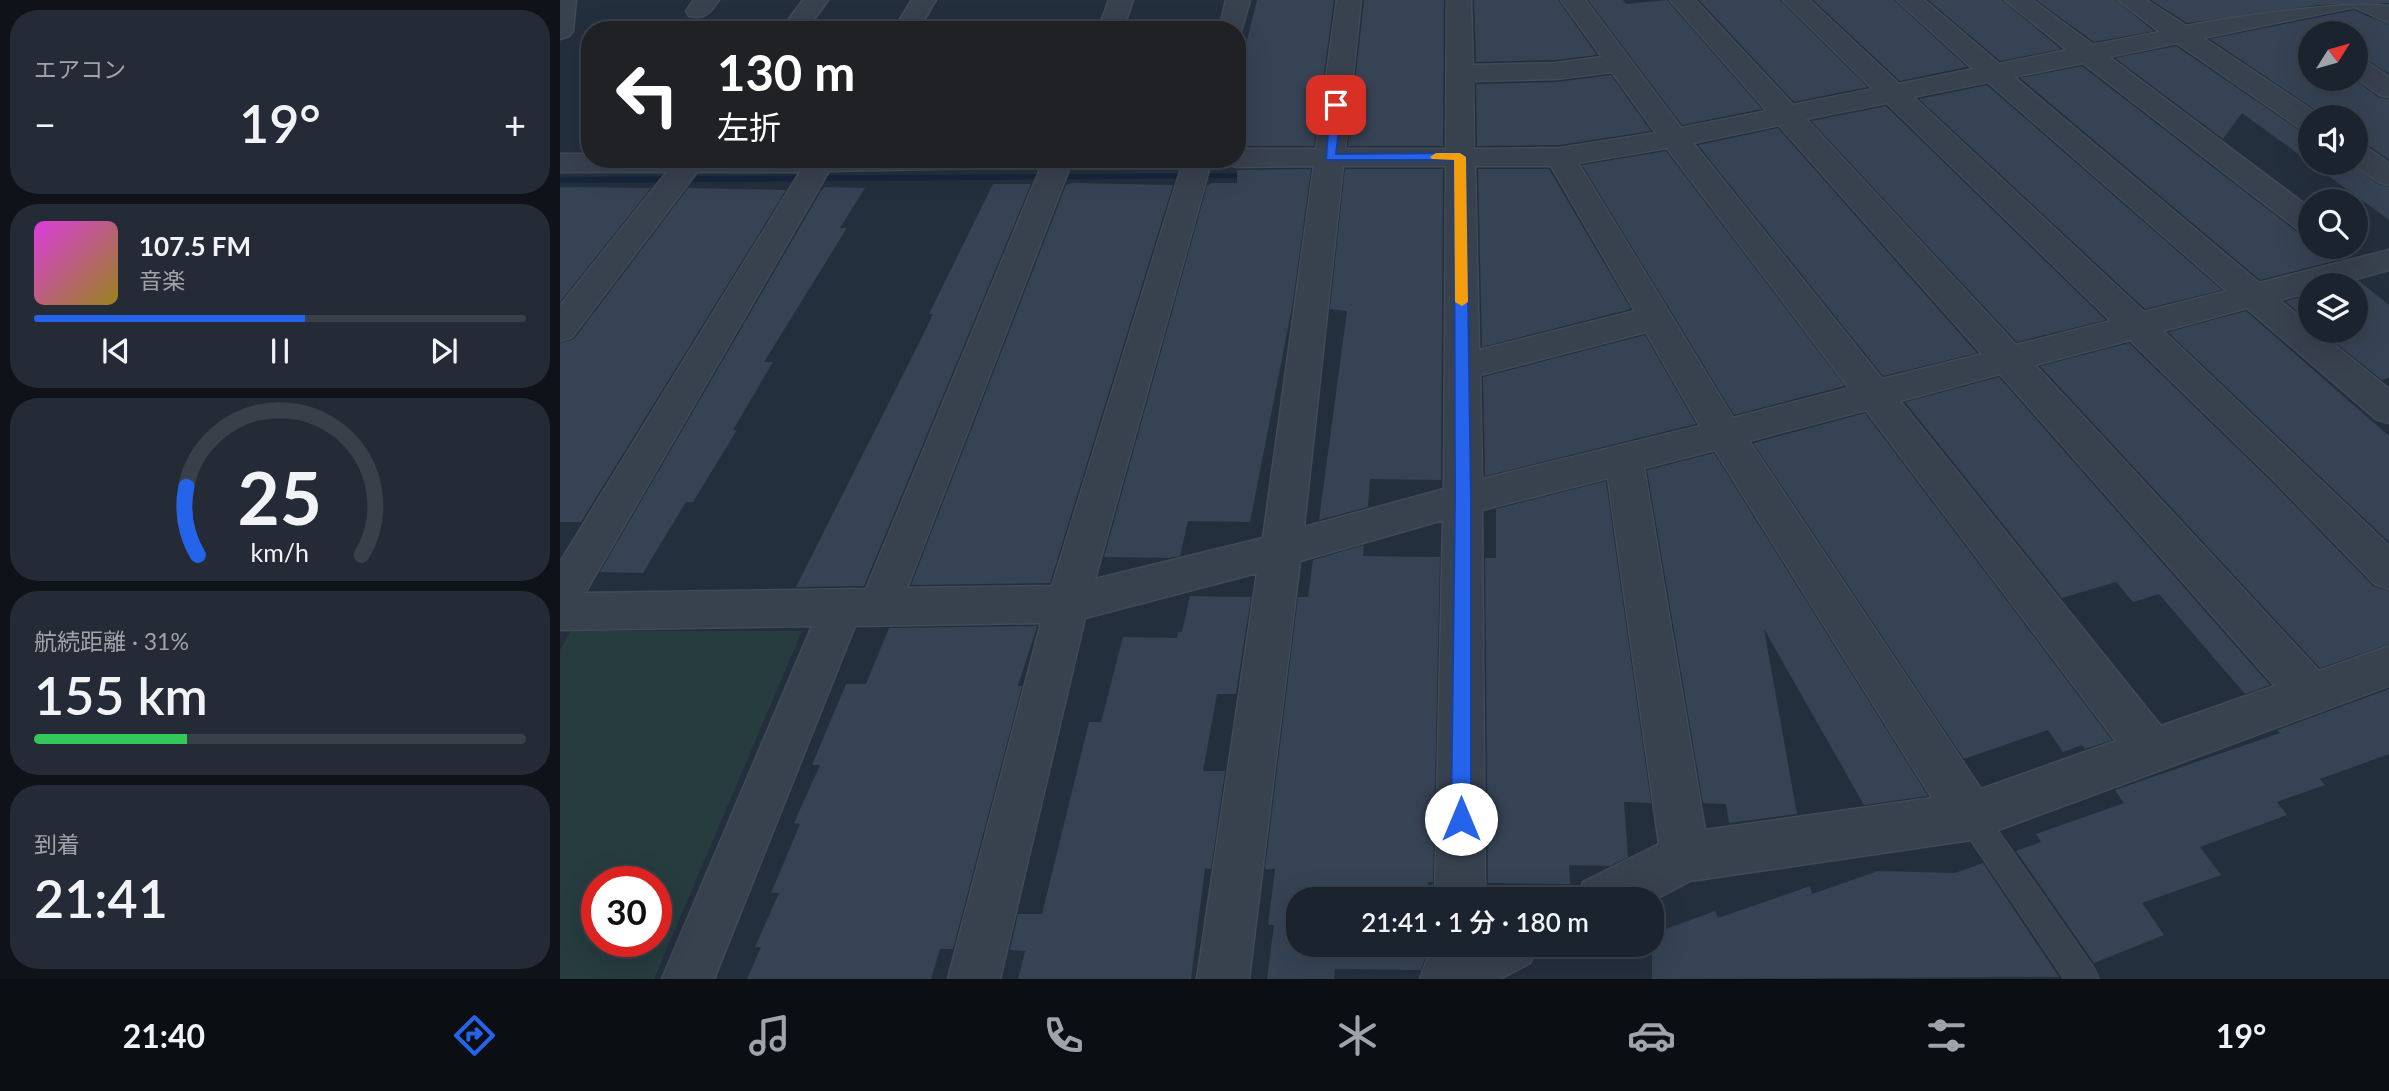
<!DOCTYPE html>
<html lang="ja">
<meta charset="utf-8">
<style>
body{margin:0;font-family:Lato,"Noto Sans JP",sans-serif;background:#242b36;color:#f1f3f6;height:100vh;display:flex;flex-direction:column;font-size:26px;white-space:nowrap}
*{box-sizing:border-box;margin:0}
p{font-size:23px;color:#a0a4aa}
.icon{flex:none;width:38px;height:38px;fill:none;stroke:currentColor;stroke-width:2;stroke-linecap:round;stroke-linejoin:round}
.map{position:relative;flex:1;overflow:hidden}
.sheet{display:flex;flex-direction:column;gap:10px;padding:10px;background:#0f1319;width:560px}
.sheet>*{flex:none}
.top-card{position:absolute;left:21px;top:21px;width:665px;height:147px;border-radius:28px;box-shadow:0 7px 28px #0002,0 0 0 2px #39404a;background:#202124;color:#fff;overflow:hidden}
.needle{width:46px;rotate:53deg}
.controls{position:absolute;left:1738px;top:21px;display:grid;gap:14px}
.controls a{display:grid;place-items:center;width:70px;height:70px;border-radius:50%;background:#1b232e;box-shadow:0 7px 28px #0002,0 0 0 2px #39404a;font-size:35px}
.speed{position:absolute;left:21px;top:866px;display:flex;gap:14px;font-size:35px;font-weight:700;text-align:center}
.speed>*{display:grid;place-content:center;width:91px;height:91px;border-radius:50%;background:#1b232e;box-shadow:0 7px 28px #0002,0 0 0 2px #39404a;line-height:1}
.speed .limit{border:10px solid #d22;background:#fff;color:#111}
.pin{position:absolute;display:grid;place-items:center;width:60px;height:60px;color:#fff;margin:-30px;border-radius:14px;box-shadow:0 4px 10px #0006}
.me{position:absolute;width:77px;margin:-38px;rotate:0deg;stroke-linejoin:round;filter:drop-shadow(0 0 5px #0008)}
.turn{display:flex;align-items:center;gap:24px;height:147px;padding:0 21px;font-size:32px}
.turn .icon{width:91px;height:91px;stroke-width:2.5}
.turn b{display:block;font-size:49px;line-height:60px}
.big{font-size:52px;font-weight:600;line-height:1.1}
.sheet .widget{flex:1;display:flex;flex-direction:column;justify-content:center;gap:10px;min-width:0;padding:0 24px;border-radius:28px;background:#242b36}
.sheet .dial{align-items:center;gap:0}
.dial svg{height:182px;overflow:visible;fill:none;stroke:#39404a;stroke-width:7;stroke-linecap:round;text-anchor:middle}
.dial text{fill:#f1f3f6;stroke:none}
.song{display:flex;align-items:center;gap:21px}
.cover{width:84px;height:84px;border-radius:10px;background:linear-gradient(135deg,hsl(300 70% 55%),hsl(50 70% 35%))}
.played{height:7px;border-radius:4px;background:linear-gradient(90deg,#2563eb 55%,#39404a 55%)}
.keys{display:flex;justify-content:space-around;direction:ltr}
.heat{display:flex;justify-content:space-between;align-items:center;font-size:38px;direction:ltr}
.charge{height:10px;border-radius:5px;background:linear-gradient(90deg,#34c759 31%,#39404a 0)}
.trip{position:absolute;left:726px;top:887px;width:378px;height:70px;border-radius:28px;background:#1b232e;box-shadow:0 7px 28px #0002,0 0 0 2px #39404a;font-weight:600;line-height:70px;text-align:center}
.tabs{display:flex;height:112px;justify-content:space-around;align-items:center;background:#0b0e12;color:#a0a4aa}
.tabs .icon{width:49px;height:49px}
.tabs .active{color:#2563eb}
.tabs b{font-size:32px;color:#f1f3f6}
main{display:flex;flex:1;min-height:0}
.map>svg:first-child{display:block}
.green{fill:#263c3f;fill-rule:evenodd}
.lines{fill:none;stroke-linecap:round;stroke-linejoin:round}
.stream{fill:#17263c;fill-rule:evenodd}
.building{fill:#364354}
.service-casing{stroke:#414a57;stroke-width:2}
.minor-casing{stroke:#414a57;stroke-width:3}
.service{fill:#38414e;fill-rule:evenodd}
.minor{fill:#38414e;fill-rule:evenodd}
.route{fill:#2563eb;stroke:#184099;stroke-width:2}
.slow{fill:#f59e0b}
</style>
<main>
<section class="sheet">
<div class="widget"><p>エアコン</p>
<div class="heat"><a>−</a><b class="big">19°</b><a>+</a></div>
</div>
<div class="widget">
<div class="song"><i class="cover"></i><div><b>107.5 FM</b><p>音楽</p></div></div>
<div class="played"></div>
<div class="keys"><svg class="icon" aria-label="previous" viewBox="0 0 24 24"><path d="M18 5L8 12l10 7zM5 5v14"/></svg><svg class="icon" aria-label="pause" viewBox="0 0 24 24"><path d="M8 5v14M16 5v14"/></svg><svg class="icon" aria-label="next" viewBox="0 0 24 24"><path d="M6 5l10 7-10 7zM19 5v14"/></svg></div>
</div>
<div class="widget dial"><svg viewBox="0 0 100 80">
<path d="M14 69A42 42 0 1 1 86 69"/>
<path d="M14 69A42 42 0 0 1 9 39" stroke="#2563eb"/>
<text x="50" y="56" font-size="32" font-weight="700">25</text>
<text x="50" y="72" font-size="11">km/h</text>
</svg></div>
<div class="widget"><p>航続距離 · 31%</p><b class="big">155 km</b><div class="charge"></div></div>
<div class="widget"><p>到着</p><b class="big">21:41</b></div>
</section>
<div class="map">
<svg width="1829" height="979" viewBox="0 0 1829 979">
<rect width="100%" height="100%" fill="#242f3e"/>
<path class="green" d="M 11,631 L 242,631 L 94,979 L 0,979 L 0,650 ZM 37,882 L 96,882 L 96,942 L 37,942 Z"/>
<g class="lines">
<g class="stream">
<polygon points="1829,7 1829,13 1786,22 1782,19"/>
<polygon points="696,173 700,174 700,178 0,183 0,177"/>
</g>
</g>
<g class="building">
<polygon points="697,0 774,0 754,146 677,146 677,80"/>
<polygon points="804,0 884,0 883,146 788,146"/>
<polygon points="914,0 998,0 1037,55 996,60 916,62"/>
<polygon points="1028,0 1063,0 1066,4 1107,0 1202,109 1122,125"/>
<polygon points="1139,0 1220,0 1308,87 1234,102"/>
<polygon points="1253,0 1334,0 1407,67 1340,81"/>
<polygon points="1368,0 1442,0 1501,49 1440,61"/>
<polygon points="1476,0 1555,0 1594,31 1534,42"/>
<polygon points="1591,0 1829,0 1829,3 1759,5 1627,23"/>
<polygon points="1794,10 1829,25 1829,74 1806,59 1796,57 1796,33 1750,33 1750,79 1794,79 1818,97 1829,99 1829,160 1808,145 1796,142 1796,117 1762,117 1761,114 1650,39"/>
<polygon points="1616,46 1739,130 1750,132 1750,163 1789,163 1818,184 1829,187 1829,220 1682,113 1663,139 1555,58"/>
<polygon points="1522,66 1750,242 1750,247 1756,247 1774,261 1700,280 1460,78"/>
<polygon points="1051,75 1091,131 1000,145 917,146 916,84 996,82"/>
<polygon points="1427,85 1662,290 1585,309 1359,99"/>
<polygon points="1326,106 1546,320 1457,342 1251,121"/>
<polygon points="1218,128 1417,353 1323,376 1138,145"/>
<polygon points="1106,151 1285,386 1174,415 1022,165"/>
<polygon points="751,169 733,302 690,522 628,521 620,556 609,558 544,557 647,186 651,183 677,183 677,170"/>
<polygon points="785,169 883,169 881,480 810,479 808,507 759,520 787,311 770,309"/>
<polygon points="918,169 989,169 1071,309 922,347"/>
<polygon points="513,183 613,185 490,583 351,585 506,185"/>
<polygon points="433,184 471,184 304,586 236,587 362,337 373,314 369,314"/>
<polygon points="0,187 91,188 0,302"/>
<polygon points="265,187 305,188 280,228 287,228 204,362 213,362 173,430 177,430 133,502 126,502 83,573 40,572 261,191"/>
<polygon points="128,188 226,190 21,522 0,522 0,343 14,339"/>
<polygon points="1799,281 1829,305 1829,378 1822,380 1761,331 1796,331 1796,285 1783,285"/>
<polygon points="1750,295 1750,322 1725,301"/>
<polygon points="1686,311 1829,436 1829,542 1608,332"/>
<polygon points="1085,335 1136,424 925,476 923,377"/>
<polygon points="1569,343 1712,482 1813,586 1829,591 1829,644 1760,668 1480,366"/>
<polygon points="1439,377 1710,685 1685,694 1599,594 1573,602 1556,582 1502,598 1345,402"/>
<polygon points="1305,413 1552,740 1525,749 1522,745 1503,752 1488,730 1404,759 1193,443"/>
<polygon points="1154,453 1368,796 1304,805 1204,629 1237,814 1169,823 1166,804 1143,803 1087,470"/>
<polygon points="1046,481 1091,803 1064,802 1068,857 1050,866 1009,865 1010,884 928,883 925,558 936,558 936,509"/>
<polygon points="804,545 803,556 880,557 873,882 868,882 867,900 738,900 738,945 866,945 865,958 861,970 775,969 774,979 707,979 714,925 708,925 715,869 705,869 738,597 748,597 753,560"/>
<polygon points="630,596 691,597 676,694 657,694 643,771 665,771 651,869 645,868 631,979 458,979 465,951 450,950 458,914 482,914 529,722 541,722 563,637 617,638 618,632 622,632"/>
<polygon points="477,626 458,686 462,686 393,949 380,949 371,979 187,979 201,947 195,947 219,893 211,893 240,824 234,823 260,765 252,765 286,684 306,684 329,628"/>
<polygon points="1829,689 1829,754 1760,779 1765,785 1717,802 1727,815 1640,847 1661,875 1582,903 1604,935 1534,963 1456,851 1481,842 1476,834 1564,803 1555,790 1720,733 1717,730"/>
<polygon points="1423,863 1499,977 1092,979 1092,934 1155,911 1158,918 1250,886 1252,894 1318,871 1395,873"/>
</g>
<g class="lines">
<g class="service-casing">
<polygon id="service" points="1411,802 1421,806 1534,968 1539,979 1504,979 1401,826 1397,816 1401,806"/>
</g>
<g class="minor-casing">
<g id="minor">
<polygon points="0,0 16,0 13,31 9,36 0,39"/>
<path d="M 134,0 L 159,0 C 151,12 145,20 129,16 L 126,11 Z"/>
<polygon points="243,0 268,0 246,30 221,30"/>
<polygon points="352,0 376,0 358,30 333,30"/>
<polygon points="549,0 573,0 563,30 538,30"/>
<polygon points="666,0 690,0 680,35 677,36 677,30 659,30"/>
<path d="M 777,0 L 801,0 L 785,149 L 886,149 L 887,0 L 911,0 L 913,65 L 996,63 L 1042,57 L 1001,0 L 1025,0 L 1121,128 L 1207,111 L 1110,0 L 1135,0 L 1233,105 L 1313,89 L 1223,0 L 1249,0 L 1339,84 L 1413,69 L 1337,0 L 1364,0 L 1439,64 L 1507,50 L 1445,0 L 1472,0 L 1533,45 L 1600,32 L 1558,0 L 1586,0 L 1626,26 C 1673,17 1788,0 1829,6 L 1829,23 L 1794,7 L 1643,38 L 1760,116 L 1750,117 L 1750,130 L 1740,128 L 1617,43 L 1549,57 L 1750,208 L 1750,233 L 1739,230 L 1523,63 L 1454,77 L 1699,283 L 1829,250 L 1829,270 L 1774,285 L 1750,285 L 1750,292 L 1719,300 L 1750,325 L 1750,331 L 1757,331 L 1829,389 L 1829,423 L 1816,419 L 1687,308 L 1603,331 L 1829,546 L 1829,589 L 1815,584 L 1714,480 L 1570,340 L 1475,365 L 1759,671 L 1829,646 L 1829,686 L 1411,840 L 1130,881 L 1092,901 L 1016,900 L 1023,882 L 1099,844 L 1048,478 L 922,510 L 925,900 L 875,900 L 883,520 L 740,561 L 689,979 L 637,979 L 697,573 L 525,618 L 440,979 L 388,979 L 481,623 L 295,626 L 154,979 L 102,979 L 252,626 L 0,630 L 0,562 L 240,172 L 137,172 L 12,337 L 0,341 L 0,306 L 107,172 L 0,172 L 0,154 L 30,154 L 30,159 L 513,159 L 347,588 L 492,586 L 624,159 L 652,159 L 535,579 L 703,538 L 754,166 L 677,167 L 667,164 L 663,159 L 677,159 L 677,149 L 756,149 ZM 1052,72 L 1096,133 L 1000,148 L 914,149 L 913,81 L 996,79 ZM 1428,82 L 1667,291 L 1584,312 L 1353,97 ZM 1327,103 L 1551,321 L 1456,345 L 1246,119 ZM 1219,125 L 1422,354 L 1322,379 L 1133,143 ZM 1107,148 L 1289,388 L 1173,418 L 1018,163 ZM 783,166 L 886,166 L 884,489 L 744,527 ZM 915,166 L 991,166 L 1075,311 L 919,350 ZM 481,167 L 306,589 L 25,593 L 269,171 ZM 1086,332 L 1140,426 L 922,479 L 920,375 ZM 1440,374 L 1715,686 L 1601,726 L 1340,401 ZM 1306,410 L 1556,741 L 1421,789 L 1189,441 ZM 1155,450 L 1372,798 L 1145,830 L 1084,468 Z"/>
<polygon points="1796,59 1805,61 1829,77 1829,97 1820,95 1796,78"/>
<polygon points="1796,144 1806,147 1829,163 1829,185 1819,182 1791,163 1796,163"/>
<polygon points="898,945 978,945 970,963 940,979 860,979 867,960"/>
</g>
</g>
<use href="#service" class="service"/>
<use href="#minor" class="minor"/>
</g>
<polygon class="route" points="776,102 782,105 776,154 900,153 906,157 911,499 911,819 908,826 901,829 894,826 891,819 895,499 894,160 766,160 770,105"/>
<polygon class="slow" points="876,153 900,153 906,157 908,302 902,306 895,302 894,160 872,159 870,157"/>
</svg>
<div class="controls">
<a><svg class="needle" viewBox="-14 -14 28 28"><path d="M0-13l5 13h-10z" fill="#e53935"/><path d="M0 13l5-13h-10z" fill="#a0a4aa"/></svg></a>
<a><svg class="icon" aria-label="sound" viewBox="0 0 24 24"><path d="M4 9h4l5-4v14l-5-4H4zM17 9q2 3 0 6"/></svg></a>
<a><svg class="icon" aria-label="search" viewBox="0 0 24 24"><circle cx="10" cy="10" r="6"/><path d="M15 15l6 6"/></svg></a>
<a><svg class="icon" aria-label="layers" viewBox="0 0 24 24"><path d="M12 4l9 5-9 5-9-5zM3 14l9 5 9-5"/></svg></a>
</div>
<div class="speed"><div class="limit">30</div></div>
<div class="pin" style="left:776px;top:105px;background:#d93025"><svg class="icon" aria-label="arrive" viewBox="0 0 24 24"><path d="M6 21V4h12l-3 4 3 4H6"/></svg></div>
<svg class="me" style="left:901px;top:819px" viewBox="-20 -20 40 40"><circle r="19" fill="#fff"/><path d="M0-13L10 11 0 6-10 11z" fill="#2563eb"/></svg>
<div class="trip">21:41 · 1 分 · 180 m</div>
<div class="top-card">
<div class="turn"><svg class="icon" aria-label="left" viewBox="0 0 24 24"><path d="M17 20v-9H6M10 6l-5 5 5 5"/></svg><div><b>130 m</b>左折</div></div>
</div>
</div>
</main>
<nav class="tabs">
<b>21:40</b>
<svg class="icon active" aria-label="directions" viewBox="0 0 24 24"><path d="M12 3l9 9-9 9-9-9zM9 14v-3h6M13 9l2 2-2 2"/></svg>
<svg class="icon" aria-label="music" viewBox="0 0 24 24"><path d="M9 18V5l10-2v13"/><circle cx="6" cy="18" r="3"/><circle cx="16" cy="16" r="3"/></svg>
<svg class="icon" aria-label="phone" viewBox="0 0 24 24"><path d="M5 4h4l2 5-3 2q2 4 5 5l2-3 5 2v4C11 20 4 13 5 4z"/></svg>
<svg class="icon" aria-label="climate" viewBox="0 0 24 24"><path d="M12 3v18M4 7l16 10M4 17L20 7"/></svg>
<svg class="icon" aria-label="car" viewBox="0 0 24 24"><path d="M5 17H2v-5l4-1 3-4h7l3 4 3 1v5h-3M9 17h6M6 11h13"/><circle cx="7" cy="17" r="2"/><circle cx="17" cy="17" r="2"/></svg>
<svg class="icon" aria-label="filters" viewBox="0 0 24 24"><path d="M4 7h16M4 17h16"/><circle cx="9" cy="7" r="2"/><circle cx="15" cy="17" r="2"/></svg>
<b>19°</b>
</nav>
